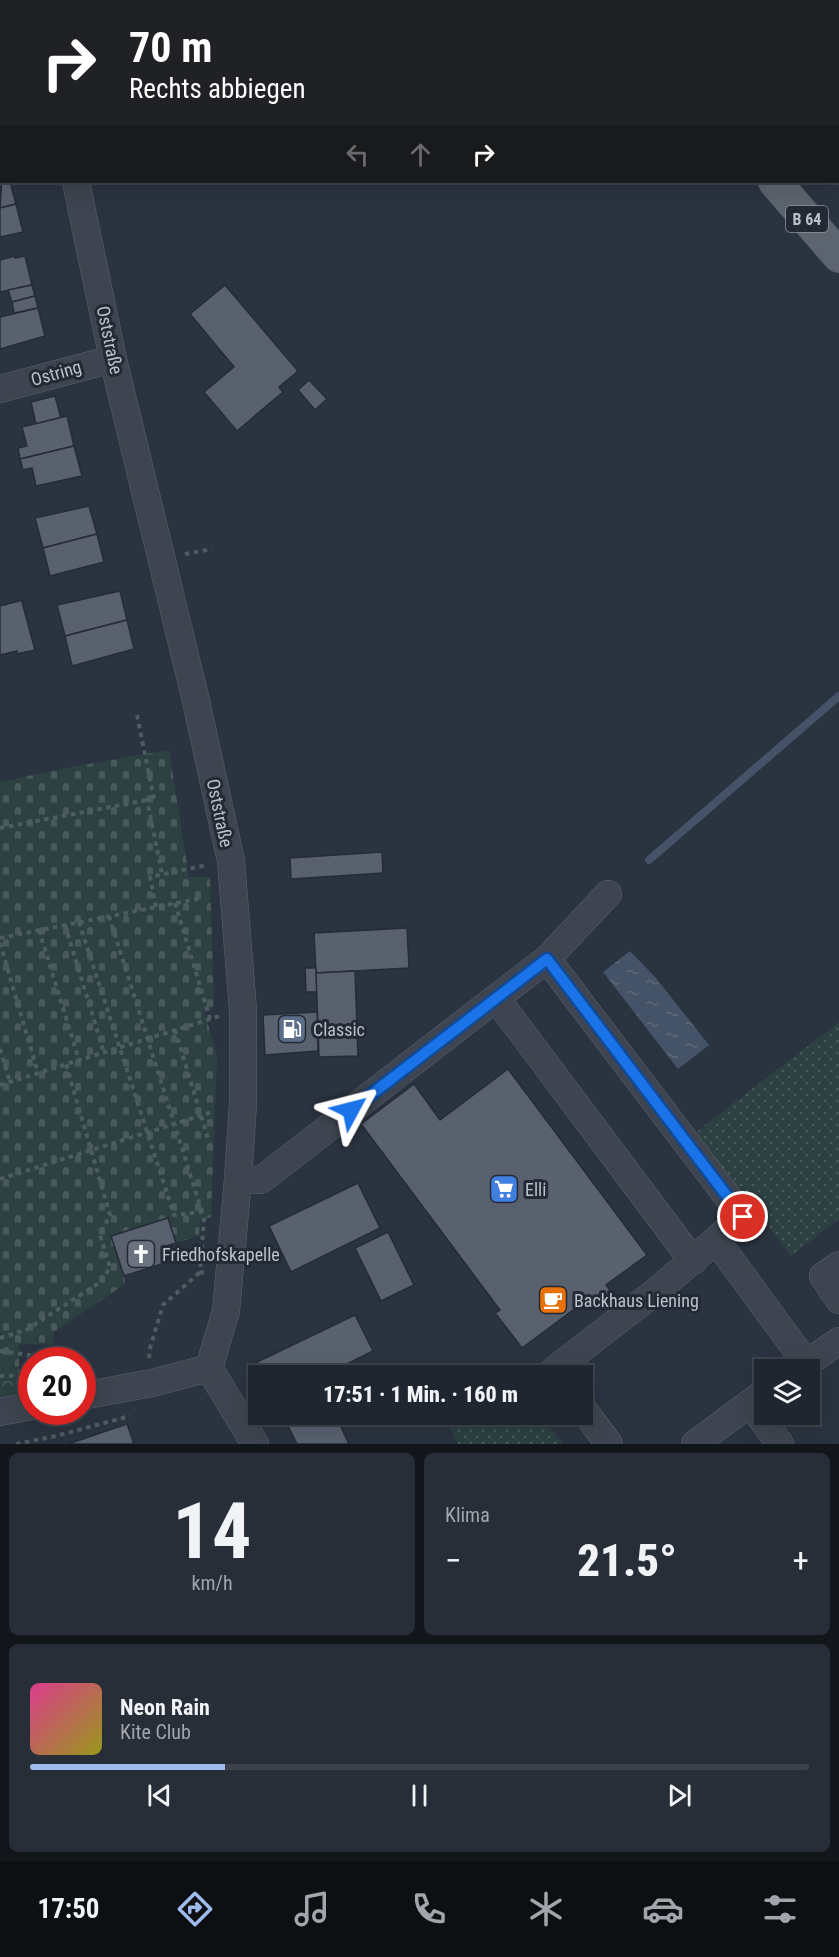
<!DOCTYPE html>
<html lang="de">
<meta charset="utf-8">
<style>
body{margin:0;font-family:"Roboto Condensed",sans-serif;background:#282e38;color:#f1f3f6;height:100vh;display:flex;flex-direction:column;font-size:22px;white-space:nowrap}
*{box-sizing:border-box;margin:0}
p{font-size:20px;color:#a2a5ab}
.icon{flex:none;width:33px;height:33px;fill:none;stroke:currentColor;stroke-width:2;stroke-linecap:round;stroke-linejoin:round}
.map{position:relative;height:1444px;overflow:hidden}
.details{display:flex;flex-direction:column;gap:9px;padding:9px;background:#12151a;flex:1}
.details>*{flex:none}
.banner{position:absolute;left:0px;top:0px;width:840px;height:183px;box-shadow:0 6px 24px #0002,0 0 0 2px #3d434c;background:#202124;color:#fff;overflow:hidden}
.fabs{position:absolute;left:754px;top:1359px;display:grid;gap:12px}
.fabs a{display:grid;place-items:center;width:66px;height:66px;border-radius:0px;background:#202630;box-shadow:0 6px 24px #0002,0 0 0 2px #3d434c;font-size:30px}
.speed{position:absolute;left:18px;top:1347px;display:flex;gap:12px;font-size:30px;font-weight:700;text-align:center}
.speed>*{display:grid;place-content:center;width:78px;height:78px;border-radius:50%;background:#202630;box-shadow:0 6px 24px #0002,0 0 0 2px #3d434c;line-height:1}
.speed .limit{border:9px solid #d22;background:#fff;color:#111}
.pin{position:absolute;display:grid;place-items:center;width:51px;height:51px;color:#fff;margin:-26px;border:3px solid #fff;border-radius:50%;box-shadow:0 2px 6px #0007}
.me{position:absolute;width:66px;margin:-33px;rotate:52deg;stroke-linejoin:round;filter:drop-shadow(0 0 4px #0008)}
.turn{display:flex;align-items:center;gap:21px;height:126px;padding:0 30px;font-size:27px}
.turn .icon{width:78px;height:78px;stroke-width:2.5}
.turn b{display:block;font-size:42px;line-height:51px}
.lanes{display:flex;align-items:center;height:57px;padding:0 30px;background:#0003;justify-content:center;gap:30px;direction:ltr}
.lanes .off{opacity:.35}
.big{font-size:45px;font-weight:800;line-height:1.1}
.details .card{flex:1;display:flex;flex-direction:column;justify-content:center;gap:9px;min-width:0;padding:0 21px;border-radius:9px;background:#282e38}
.details .dial{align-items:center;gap:0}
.dial b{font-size:78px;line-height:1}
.song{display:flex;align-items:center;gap:18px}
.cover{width:72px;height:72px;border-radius:9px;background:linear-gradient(135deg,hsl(330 70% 55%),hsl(60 70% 35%))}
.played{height:6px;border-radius:3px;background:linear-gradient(90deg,#9dbbec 25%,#3d434c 25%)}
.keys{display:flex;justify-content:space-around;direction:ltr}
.heat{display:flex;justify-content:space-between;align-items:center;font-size:33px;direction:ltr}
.details .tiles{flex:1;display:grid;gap:9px;grid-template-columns:1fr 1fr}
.card:last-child{grid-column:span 2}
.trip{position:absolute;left:248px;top:1365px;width:345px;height:60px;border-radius:0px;background:#202630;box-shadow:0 6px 24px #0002,0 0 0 2px #3d434c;font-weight:800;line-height:60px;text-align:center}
.tab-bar{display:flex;height:96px;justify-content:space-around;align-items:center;background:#0d0f13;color:#a2a5ab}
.tab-bar .icon{width:42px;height:42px}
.tab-bar .selected{color:#9dbbec}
.tab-bar b{font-size:27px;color:#f1f3f6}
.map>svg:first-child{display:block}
.grass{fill:url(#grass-dots)}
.forest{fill:url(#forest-crowns)}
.cemetery{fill:url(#cemetery-stones)}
.water{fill:url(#water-ripples)}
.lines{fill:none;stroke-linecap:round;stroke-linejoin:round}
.stream{stroke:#445368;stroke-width:8}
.building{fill:#59616f;stroke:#252c37;stroke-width:1.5}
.minor-casing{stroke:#5c636d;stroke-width:28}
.major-casing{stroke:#484e59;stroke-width:34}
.path{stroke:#4c5d60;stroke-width:4;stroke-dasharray:4.5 4.5;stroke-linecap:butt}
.minor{stroke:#3e4550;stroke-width:27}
.major{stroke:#5c646f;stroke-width:33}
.route-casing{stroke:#114b97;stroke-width:15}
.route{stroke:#1a73e8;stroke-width:10}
.labels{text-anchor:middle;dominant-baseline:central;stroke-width:6;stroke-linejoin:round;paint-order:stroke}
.shield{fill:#232a35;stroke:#8d939d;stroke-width:1.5}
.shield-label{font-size:16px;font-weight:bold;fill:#bbc0ca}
.street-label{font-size:18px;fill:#bbc0ca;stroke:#232a35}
.poi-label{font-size:18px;fill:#bbc0ca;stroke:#232a35;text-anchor:start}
</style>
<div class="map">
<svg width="839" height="1444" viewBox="0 0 839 1444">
<defs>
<pattern id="grass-dots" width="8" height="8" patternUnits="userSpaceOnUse" patternTransform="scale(1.5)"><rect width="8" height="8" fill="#2d4042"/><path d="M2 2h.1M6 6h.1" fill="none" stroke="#4a5a5c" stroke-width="1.8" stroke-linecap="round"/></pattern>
<pattern id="forest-crowns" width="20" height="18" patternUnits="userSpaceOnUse" patternTransform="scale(1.5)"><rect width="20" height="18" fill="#2d4042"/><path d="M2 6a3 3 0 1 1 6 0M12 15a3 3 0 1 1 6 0" fill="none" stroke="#4a5a5c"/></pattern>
<pattern id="cemetery-stones" width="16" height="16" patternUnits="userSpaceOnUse" patternTransform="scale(1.5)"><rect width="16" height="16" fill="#2d4042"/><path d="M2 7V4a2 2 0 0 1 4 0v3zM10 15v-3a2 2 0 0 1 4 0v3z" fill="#4a5a5c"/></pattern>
<pattern id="water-ripples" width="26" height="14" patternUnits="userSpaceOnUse" patternTransform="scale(1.5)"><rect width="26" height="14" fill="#445368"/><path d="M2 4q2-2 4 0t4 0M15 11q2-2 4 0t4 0" fill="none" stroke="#5d6a7c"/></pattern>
</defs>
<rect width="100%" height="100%" fill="#2a3340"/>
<g class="grass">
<polygon points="839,1022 839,1219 791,1256 695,1133"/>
<polygon points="460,1414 540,1415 564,1444 458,1444 447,1422"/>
</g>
<polygon class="forest" points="0,1369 19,1370 31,1378 31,1393 0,1398"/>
<polygon class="cemetery" points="169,750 189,877 210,877 214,1007 204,1011 217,1055 211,1217 200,1221 199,1236 163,1247 168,1262 124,1276 125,1284 54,1332 53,1345 19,1344 19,1370 0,1370 0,782 71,767"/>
<polygon class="water" points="630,951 655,977 709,1045 678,1069 603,972"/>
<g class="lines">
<polyline class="stream" points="649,860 839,696"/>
</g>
<g class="building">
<polygon points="2,178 2,182 10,182 16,204 0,208"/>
<polygon points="16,204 23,232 0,237 0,208"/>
<polygon points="15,256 15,258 25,256 32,285 0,292 0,260"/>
<polygon points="32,285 35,296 12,302 8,290"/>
<polygon points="225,285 298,371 279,387 283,392 237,431 204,392 234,367 190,314"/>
<polygon points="35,296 38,308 14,313 12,302"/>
<polygon points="38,308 45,336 0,349 0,317"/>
<polygon points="309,380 327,399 315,410 298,390"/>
<polygon points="55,396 61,418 36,424 31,402"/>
<polygon points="67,416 74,446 20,459 18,448 27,446 22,427"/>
<polygon points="74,446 82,476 36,486 32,468 23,470 20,459"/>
<polygon points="89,506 97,534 43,548 35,518"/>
<polygon points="97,534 104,562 50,576 43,548"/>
<polygon points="120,591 127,620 65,636 57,605"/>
<polygon points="23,600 22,602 35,650 17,654 17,651 0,655 0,606"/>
<polygon points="127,620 134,649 72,666 65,636"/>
<polygon points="382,852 383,873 291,879 290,858"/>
<polygon points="407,928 409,968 316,973 314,933"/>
<polygon points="305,968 316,968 317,992 306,992"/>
<polygon points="355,971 358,1056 319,1057 316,973"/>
<polygon points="317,1012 318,1051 265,1055 263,1015"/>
<polygon points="508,1069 647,1255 606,1285 612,1293 598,1304 592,1296 522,1348 495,1313 500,1310 361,1124 414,1084 440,1120"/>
<polygon points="358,1183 380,1228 291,1272 269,1226"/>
<polygon points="168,1218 176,1243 163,1247 168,1262 124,1276 111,1236"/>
<polygon points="388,1232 414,1285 381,1301 355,1248"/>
<polygon points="355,1315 373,1351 323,1376 264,1376 257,1362"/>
<polygon points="287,1414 335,1414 349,1444 297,1444 283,1416"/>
<polygon points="127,1424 134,1444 68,1444"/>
</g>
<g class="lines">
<g class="minor-casing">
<g id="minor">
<polyline points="34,0 34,2"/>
<polyline points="76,182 113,359 196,701 231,861 243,1010 243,1103 238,1179 226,1311 209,1368 255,1444"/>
<polyline points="0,389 113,359"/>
<polyline points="608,894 547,959 743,1217 716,1240"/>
<polyline points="496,998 547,959"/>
<polyline points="238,1179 261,1180 496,998 693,1261"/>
<polyline points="839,1265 823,1276 839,1300"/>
<polyline points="797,1370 839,1341"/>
<polyline points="558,1376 554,1370 659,1289 716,1240 806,1363"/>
<polyline points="82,1396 152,1383 209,1368"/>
<polyline points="750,1403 780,1444"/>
<polyline points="582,1408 609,1444"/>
<polyline points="0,1412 32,1406"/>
<polyline points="695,1444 765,1392"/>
</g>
</g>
<g class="major-casing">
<g id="major">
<polyline points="619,0 620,2"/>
<polyline points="775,182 839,256"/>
</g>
</g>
<g class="path">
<polyline points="0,1 3,0"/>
<polyline points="0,24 2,26"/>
<polyline points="185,554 212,549"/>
<polyline points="137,715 154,799 147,800 162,874"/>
<polyline points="0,828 147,800"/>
<polyline points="175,903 210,1019"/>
<polyline points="156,907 150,877 207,865"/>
<polyline points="109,916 202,1212"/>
<polyline points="79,922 174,1215 202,1212 204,1220 200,1272 204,1273"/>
<polyline points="65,925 104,1053"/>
<polyline points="39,930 79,1060"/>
<polyline points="0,938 202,898"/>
<polyline points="0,943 38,1073"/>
<polyline points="175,1030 209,1142"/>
<polyline points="0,1049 10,1082"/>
<polyline points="0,1085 220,1016"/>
<polyline points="0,1179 212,1112"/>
<polyline points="0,1338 26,1330 102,1281 110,1267 100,1235 110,1215 66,1064"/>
<polyline points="0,1351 66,1360"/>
<polyline points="149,1358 150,1348 163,1305 200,1272"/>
<polyline points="0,1376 32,1375"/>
<polyline points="16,1444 56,1436 130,1416"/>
</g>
<use href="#minor" class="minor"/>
<use href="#major" class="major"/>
</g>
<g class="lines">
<g class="route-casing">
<polyline id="route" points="351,1110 547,959 743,1217"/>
</g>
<use href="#route" class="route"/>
</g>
<defs>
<g id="fuel-square" transform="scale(1.5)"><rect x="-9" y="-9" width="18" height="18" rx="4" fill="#5c6f8a" stroke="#232a35"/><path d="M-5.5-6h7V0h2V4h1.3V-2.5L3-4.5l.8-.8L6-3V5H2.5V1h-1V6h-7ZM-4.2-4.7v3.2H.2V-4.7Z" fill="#fff"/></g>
<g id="supermarket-square" transform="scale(1.5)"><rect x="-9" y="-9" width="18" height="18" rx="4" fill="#3f7fe0" stroke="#232a35"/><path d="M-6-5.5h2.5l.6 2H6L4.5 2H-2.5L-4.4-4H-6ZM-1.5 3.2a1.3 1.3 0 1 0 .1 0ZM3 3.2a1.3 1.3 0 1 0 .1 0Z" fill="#fff"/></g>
<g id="church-square" transform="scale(1.5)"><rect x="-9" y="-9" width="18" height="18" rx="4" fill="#6b7280" stroke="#232a35"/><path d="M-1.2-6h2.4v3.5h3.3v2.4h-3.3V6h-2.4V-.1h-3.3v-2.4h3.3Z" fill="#fff"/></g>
<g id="cafe-square" transform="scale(1.5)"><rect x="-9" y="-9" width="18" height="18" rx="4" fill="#e8710a" stroke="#232a35"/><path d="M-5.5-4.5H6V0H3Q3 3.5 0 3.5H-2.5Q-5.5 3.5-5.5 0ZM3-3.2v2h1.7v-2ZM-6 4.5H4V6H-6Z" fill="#fff"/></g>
</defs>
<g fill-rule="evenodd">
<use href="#fuel-square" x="292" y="1029"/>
<use href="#supermarket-square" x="504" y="1189"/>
<use href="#church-square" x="141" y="1254"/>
<use href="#cafe-square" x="553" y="1300"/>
</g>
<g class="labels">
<rect class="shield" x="786" y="206" width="42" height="26" rx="4.5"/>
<g class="shield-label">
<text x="807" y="219">B 64</text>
</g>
<g class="street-label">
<text transform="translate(110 340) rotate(78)">Oststraße</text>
<text transform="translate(56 373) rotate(-16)">Ostring</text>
<text transform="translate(220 813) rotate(78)">Oststraße</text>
</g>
<g class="poi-label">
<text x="313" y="1029">Classic</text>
<text x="525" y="1189">Elli</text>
<text x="162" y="1254">Friedhofskapelle</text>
<text x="574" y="1300">Backhaus Liening</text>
</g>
</g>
</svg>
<div class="fabs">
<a><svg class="icon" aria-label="layers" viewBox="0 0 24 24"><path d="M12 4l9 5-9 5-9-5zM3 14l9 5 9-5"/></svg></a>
</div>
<div class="speed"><div class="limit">20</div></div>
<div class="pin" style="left:743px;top:1217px;background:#d93025"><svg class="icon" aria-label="arrive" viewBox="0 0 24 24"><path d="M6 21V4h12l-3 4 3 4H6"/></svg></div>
<svg class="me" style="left:351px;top:1110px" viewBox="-20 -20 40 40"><path d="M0-17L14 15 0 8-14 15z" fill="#1a73e8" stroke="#fff" stroke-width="4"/></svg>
<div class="trip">17:51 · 1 Min. · 160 m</div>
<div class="banner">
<div class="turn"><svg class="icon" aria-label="right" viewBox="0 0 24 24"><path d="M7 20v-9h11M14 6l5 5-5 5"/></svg><div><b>70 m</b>Rechts abbiegen</div></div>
<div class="lanes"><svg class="icon off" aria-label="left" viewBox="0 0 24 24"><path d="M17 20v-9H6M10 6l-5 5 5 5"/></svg><svg class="icon off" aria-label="ahead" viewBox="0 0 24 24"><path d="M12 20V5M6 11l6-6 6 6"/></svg><svg class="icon" aria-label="right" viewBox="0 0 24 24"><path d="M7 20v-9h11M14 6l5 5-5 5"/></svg></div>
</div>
</div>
<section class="details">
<div class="tiles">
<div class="card dial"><b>14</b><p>km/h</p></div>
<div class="card"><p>Klima</p>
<div class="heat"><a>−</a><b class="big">21.5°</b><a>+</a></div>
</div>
<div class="card">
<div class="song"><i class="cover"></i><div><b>Neon Rain</b><p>Kite Club</p></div></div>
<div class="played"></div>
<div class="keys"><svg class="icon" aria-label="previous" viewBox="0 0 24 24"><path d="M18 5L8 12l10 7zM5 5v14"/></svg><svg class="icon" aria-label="pause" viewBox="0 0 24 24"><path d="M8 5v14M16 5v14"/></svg><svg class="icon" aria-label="next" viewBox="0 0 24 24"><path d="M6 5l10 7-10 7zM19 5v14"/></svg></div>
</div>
</div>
</section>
<nav class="tab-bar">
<b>17:50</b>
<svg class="icon selected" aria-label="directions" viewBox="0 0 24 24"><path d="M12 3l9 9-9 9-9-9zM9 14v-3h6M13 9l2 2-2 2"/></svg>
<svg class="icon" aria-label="music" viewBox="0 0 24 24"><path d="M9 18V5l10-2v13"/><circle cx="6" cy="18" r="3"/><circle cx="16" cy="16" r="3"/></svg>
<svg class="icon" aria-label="phone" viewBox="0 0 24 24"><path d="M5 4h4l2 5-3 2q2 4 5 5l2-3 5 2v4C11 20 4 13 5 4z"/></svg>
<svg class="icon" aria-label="climate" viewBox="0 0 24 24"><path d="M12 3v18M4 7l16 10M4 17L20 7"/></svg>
<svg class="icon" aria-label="car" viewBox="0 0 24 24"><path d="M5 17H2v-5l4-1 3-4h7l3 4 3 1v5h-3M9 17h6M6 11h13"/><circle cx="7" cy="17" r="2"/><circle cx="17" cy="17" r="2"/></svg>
<svg class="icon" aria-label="filters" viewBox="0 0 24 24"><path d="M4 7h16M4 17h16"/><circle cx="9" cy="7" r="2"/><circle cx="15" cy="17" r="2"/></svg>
</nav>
